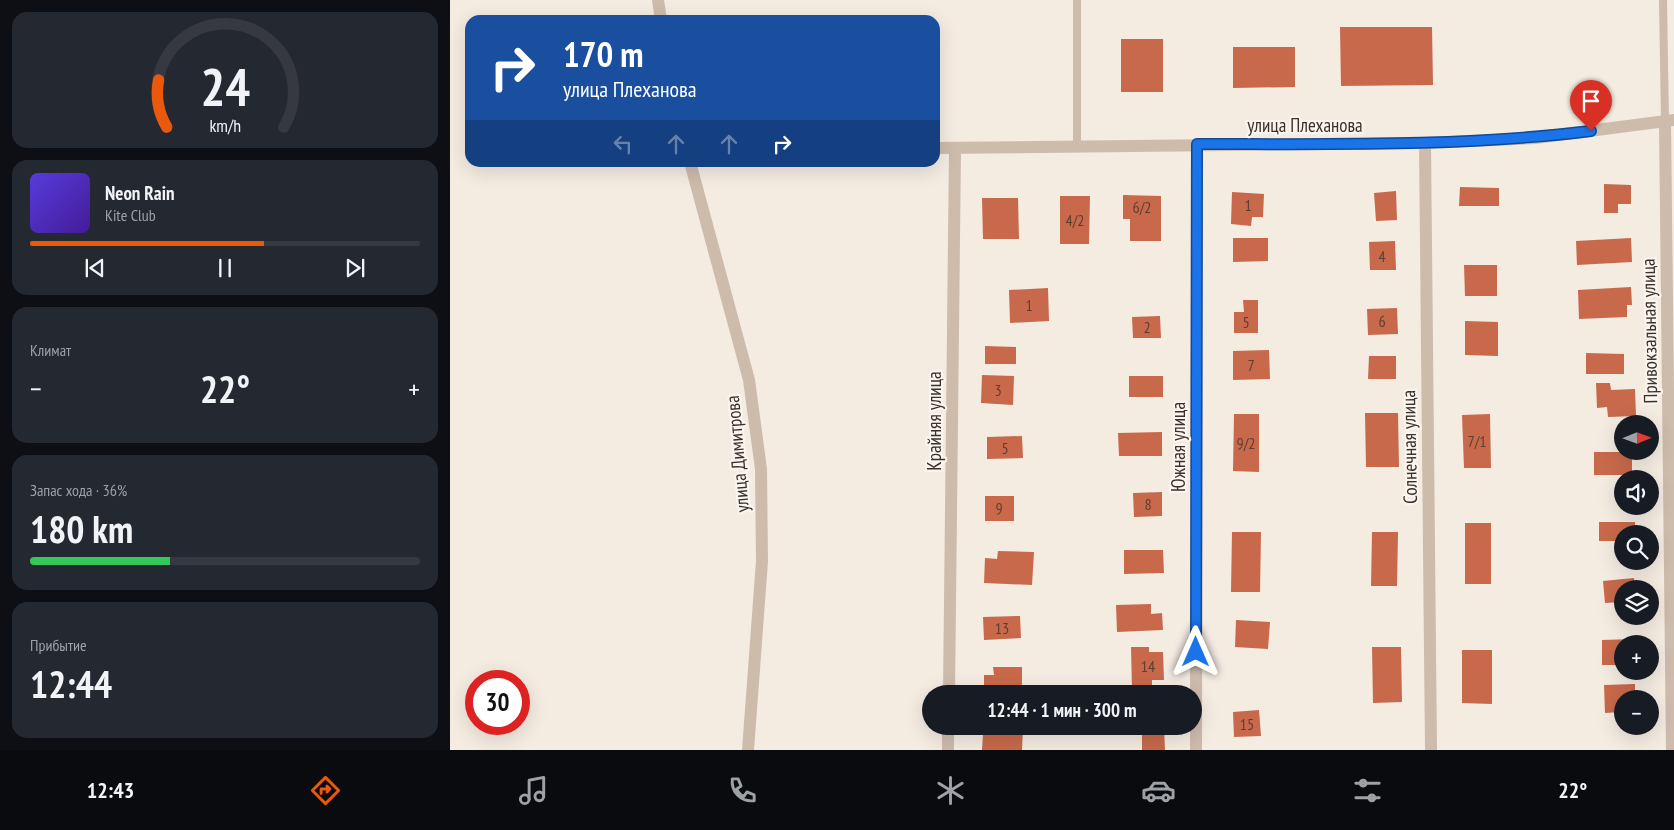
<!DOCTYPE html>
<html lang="ru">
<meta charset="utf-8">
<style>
body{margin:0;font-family:"PT Sans Narrow",sans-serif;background:#242831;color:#f1f3f6;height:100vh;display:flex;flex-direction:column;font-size:19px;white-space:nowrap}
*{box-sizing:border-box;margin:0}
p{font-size:16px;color:#9ea1a6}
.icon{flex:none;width:28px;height:28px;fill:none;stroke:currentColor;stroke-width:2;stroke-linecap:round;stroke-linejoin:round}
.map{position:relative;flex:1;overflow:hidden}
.sheet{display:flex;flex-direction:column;gap:12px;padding:12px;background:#0d0f14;width:450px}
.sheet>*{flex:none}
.top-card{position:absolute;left:15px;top:15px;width:475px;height:152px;border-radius:15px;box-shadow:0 5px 20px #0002;background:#1a4fa0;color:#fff;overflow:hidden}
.needle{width:32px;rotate:89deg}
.buttons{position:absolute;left:1164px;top:415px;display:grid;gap:10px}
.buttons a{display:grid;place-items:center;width:45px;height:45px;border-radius:50%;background:#171b24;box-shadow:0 5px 20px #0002;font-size:25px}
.speed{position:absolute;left:15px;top:670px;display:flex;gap:10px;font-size:25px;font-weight:700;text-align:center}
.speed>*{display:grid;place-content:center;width:65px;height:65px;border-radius:50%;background:#171b24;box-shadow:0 5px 20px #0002;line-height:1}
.speed .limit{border:8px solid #d22;background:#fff;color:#111}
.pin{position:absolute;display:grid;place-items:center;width:42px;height:42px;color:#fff;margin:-51px -21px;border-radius:50% 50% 50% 0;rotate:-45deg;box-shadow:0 0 5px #0007}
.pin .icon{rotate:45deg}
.me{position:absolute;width:55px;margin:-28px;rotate:0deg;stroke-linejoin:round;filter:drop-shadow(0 0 4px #0008)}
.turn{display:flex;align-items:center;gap:18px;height:105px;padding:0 15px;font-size:22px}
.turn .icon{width:65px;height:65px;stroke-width:2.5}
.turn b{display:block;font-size:35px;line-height:42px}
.lanes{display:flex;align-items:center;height:48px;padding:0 15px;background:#0003;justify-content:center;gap:25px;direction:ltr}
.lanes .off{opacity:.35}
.big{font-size:38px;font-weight:800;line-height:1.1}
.sheet .widget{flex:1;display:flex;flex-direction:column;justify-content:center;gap:8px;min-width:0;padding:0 18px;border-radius:15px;background:#242831}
.sheet .dial{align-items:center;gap:0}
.dial svg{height:130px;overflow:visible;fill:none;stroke:#363941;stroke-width:7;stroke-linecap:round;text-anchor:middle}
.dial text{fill:#f1f3f6;stroke:none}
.song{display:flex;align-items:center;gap:15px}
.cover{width:60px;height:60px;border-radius:8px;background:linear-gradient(135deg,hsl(250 70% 55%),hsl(260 70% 35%))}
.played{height:5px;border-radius:2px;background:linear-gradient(90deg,#ea580c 60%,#363941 60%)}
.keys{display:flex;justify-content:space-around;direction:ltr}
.heat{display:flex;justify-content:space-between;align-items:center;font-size:28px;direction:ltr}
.charge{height:8px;border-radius:4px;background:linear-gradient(90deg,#34c759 36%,#363941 0)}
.trip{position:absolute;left:472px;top:685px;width:280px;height:50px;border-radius:25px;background:#171b24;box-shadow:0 5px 20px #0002;font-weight:800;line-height:50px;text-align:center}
.dock{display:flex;height:80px;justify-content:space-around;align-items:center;background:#090b0e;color:#9ea1a6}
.dock .icon{width:35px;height:35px}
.dock .current{color:#ea580c}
.dock b{font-size:22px;color:#f1f3f6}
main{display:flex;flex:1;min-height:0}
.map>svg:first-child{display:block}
.building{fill:#c8694b}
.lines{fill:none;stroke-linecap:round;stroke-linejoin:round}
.lane{stroke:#cdbbac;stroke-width:8}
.street{stroke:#cdbbac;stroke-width:12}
.route-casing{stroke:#114b97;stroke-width:12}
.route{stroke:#1a73e8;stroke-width:9}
.labels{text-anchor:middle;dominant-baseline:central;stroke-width:4.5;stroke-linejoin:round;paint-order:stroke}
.number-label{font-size:16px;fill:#5e3e33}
.street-label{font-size:19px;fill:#3b302b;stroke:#fbf5ee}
</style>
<main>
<section class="sheet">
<div class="widget dial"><svg viewBox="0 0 100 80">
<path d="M14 69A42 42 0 1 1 86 69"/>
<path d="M14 69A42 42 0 0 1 9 40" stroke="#ea580c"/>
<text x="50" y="56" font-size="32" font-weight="700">24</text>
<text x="50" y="72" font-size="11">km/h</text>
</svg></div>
<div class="widget">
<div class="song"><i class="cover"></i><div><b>Neon Rain</b><p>Kite Club</p></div></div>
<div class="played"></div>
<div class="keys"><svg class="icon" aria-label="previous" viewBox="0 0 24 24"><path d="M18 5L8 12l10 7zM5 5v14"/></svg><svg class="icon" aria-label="pause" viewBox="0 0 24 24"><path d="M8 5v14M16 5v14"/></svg><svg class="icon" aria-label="next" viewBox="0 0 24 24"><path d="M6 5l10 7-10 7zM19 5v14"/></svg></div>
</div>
<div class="widget"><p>Климат</p>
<div class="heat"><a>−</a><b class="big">22°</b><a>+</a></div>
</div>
<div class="widget"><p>Запас хода · 36%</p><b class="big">180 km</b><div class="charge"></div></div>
<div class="widget"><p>Прибытие</p><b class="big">12:44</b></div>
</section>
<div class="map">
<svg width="1224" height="750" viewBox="0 0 1224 750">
<rect width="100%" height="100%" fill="#f4ebe1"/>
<g class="building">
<polygon points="890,27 982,27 983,85 891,86"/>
<rect x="671" y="39" width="42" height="53"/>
<polygon points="783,47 845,47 845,87 783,88"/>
<polygon points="1154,184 1181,185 1181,204 1168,204 1168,213 1154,213"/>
<polygon points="1010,187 1049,188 1049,206 1009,206"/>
<polygon points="946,191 947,220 926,221 924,193"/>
<polygon points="782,192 814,194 813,217 802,217 801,226 781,224"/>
<polygon points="673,195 711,196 711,241 680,241 680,219 673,219"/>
<polygon points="610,196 640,196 639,244 610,244"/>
<polygon points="532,198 568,198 569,239 533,239"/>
<polygon points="783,238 818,238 818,261 783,262"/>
<polygon points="1181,238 1182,262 1127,265 1126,241"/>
<polygon points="945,241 946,270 920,270 919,242"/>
<polygon points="1014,265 1047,265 1047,296 1015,296"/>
<polygon points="1181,287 1182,305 1177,305 1177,317 1129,319 1128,290"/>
<polygon points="598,288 599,321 560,323 559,290"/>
<polygon points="793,300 808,300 808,333 784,333 784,312 794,312"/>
<polygon points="947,308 948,334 918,335 917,309"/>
<polygon points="710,316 711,338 683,338 682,317"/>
<polygon points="1015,321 1048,322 1048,356 1015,355"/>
<polygon points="535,346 566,347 566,364 535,364"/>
<polygon points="819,350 820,379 783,380 783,351"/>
<polygon points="1136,353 1174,354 1174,374 1136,374"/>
<polygon points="919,356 946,356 946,379 918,379"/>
<polygon points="532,375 564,376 563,405 531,403"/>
<rect x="679" y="376" width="34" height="21"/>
<polygon points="1146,383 1160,383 1161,390 1185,389 1186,416 1158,417 1157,407 1147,408"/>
<polygon points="915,413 948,413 949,467 916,467"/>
<polygon points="784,414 809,414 809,472 783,471"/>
<polygon points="1040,414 1041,468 1014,468 1012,415"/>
<polygon points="712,432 712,456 669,456 668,433"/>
<polygon points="572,436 573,458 537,459 537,437"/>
<rect x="1144" y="452" width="38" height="23"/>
<polygon points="712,492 712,516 684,517 683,493"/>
<rect x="535" y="496" width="29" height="25"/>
<polygon points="1149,522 1185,522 1185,534 1172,534 1172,541 1149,541"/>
<rect x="1015" y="523" width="26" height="61"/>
<polygon points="782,532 811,532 810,592 781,592"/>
<polygon points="922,532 948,532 947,586 921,586"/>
<polygon points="674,550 713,550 714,573 674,574"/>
<polygon points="548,551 584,552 582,585 534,583 535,558 547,559"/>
<polygon points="1184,578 1185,589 1172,589 1172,602 1155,603 1153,581"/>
<polygon points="701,604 701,614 712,613 713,630 667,632 666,605"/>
<polygon points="570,616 571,638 534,640 533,617"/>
<polygon points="786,620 820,622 818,649 785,647"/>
<polygon points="1184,639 1184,644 1172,644 1172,665 1152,665 1152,640"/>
<polygon points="681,647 699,647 699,652 713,652 714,680 702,680 702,690 682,690"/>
<polygon points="922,647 951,647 952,702 923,703"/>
<polygon points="1012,650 1042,650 1042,704 1012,703"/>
<polygon points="543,667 572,667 572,694 534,694 534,675 544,675"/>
<polygon points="1185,684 1185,699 1172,699 1172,712 1155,713 1154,685"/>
<polygon points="809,710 811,736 784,737 783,712"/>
<polygon points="692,726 714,726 715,750 692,750"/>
<polygon points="547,727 573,728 572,750 532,750 533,734 547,734"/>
</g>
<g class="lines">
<g class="lane">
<polyline points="627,0 627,146"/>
<polyline points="1213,0 1215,122"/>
</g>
<g class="street">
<polyline points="208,0 211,20"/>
<polyline points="1215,122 1222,750"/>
<polyline points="975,143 981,750"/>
<polyline points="485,148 975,143 1085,138 1224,120"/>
<polyline points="240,162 299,380 311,469 312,561 298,750"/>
<polyline points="499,694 505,149"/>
<polyline points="498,750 498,726"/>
<polyline points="746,750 747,144"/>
</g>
</g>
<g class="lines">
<g class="route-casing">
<path id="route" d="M 746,652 L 747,144 C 879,144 1010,147 1141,131"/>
</g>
<use href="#route" class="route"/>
</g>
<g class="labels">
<g class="number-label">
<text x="798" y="205">1</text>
<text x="692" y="207">6/2</text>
<text x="625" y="220">4/2</text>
<text x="932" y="256">4</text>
<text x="579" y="305">1</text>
<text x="932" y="321">6</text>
<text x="796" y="322">5</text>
<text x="697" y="327">2</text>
<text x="801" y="365">7</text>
<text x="548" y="390">3</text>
<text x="1027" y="441">7/1</text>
<text x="796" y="443">9/2</text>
<text x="555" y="448">5</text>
<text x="698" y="504">8</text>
<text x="549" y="508">9</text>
<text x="552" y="628">13</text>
<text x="698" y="666">14</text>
<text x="797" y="724">15</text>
</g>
<g class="street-label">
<text x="855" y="125">улица Плеханова</text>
<text transform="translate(1199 331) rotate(-91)">Привокзальная улица</text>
<text transform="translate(484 421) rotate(-90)">Крайняя улица</text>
<text transform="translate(728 447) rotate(-90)">Южная улица</text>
<text transform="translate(959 447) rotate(-91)">Солнечная улица</text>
<text transform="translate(287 454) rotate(-95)">улица Димитрова</text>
</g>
</g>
</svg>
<div class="buttons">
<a><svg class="needle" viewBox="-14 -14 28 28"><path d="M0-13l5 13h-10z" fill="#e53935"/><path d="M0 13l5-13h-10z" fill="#9ea1a6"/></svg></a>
<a><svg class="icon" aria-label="sound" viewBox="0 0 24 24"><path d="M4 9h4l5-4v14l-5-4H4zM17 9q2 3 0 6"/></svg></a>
<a><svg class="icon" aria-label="search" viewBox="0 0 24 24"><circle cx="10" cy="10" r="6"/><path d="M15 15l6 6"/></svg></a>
<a><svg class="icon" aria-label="layers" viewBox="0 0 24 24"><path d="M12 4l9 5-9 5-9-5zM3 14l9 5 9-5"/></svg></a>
<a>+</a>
<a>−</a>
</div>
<div class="speed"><div class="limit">30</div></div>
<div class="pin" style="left:1141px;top:131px;background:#d93025"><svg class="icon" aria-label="arrive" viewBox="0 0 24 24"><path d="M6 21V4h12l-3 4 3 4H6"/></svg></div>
<svg class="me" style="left:746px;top:652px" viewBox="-20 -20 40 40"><path d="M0-17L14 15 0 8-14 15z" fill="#1a73e8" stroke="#fff" stroke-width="4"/></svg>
<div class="trip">12:44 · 1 мин · 300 m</div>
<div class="top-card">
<div class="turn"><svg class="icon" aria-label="right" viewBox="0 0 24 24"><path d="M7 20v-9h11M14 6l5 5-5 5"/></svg><div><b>170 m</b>улица Плеханова</div></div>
<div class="lanes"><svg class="icon off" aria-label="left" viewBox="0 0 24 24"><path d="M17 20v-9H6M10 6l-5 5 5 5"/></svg><svg class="icon off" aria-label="ahead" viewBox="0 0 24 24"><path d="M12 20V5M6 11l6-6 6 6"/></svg><svg class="icon off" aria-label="ahead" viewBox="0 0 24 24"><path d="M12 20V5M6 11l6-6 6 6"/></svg><svg class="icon" aria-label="right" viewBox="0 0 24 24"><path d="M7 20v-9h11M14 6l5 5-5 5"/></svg></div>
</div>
</div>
</main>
<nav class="dock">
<b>12:43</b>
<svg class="icon current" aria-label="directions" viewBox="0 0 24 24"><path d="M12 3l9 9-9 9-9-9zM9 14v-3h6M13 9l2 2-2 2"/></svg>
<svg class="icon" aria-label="music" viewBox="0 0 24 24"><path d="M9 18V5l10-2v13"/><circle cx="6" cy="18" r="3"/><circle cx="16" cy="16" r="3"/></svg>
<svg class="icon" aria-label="phone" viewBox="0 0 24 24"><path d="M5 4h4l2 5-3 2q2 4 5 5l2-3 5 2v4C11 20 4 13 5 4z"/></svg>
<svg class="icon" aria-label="climate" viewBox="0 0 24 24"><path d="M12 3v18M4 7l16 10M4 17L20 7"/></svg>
<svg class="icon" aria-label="car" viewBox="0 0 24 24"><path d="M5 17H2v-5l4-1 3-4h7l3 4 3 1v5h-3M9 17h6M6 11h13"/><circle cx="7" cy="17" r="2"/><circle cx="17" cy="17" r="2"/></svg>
<svg class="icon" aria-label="filters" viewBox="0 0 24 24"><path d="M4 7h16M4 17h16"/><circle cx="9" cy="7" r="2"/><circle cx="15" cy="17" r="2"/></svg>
<b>22°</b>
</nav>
